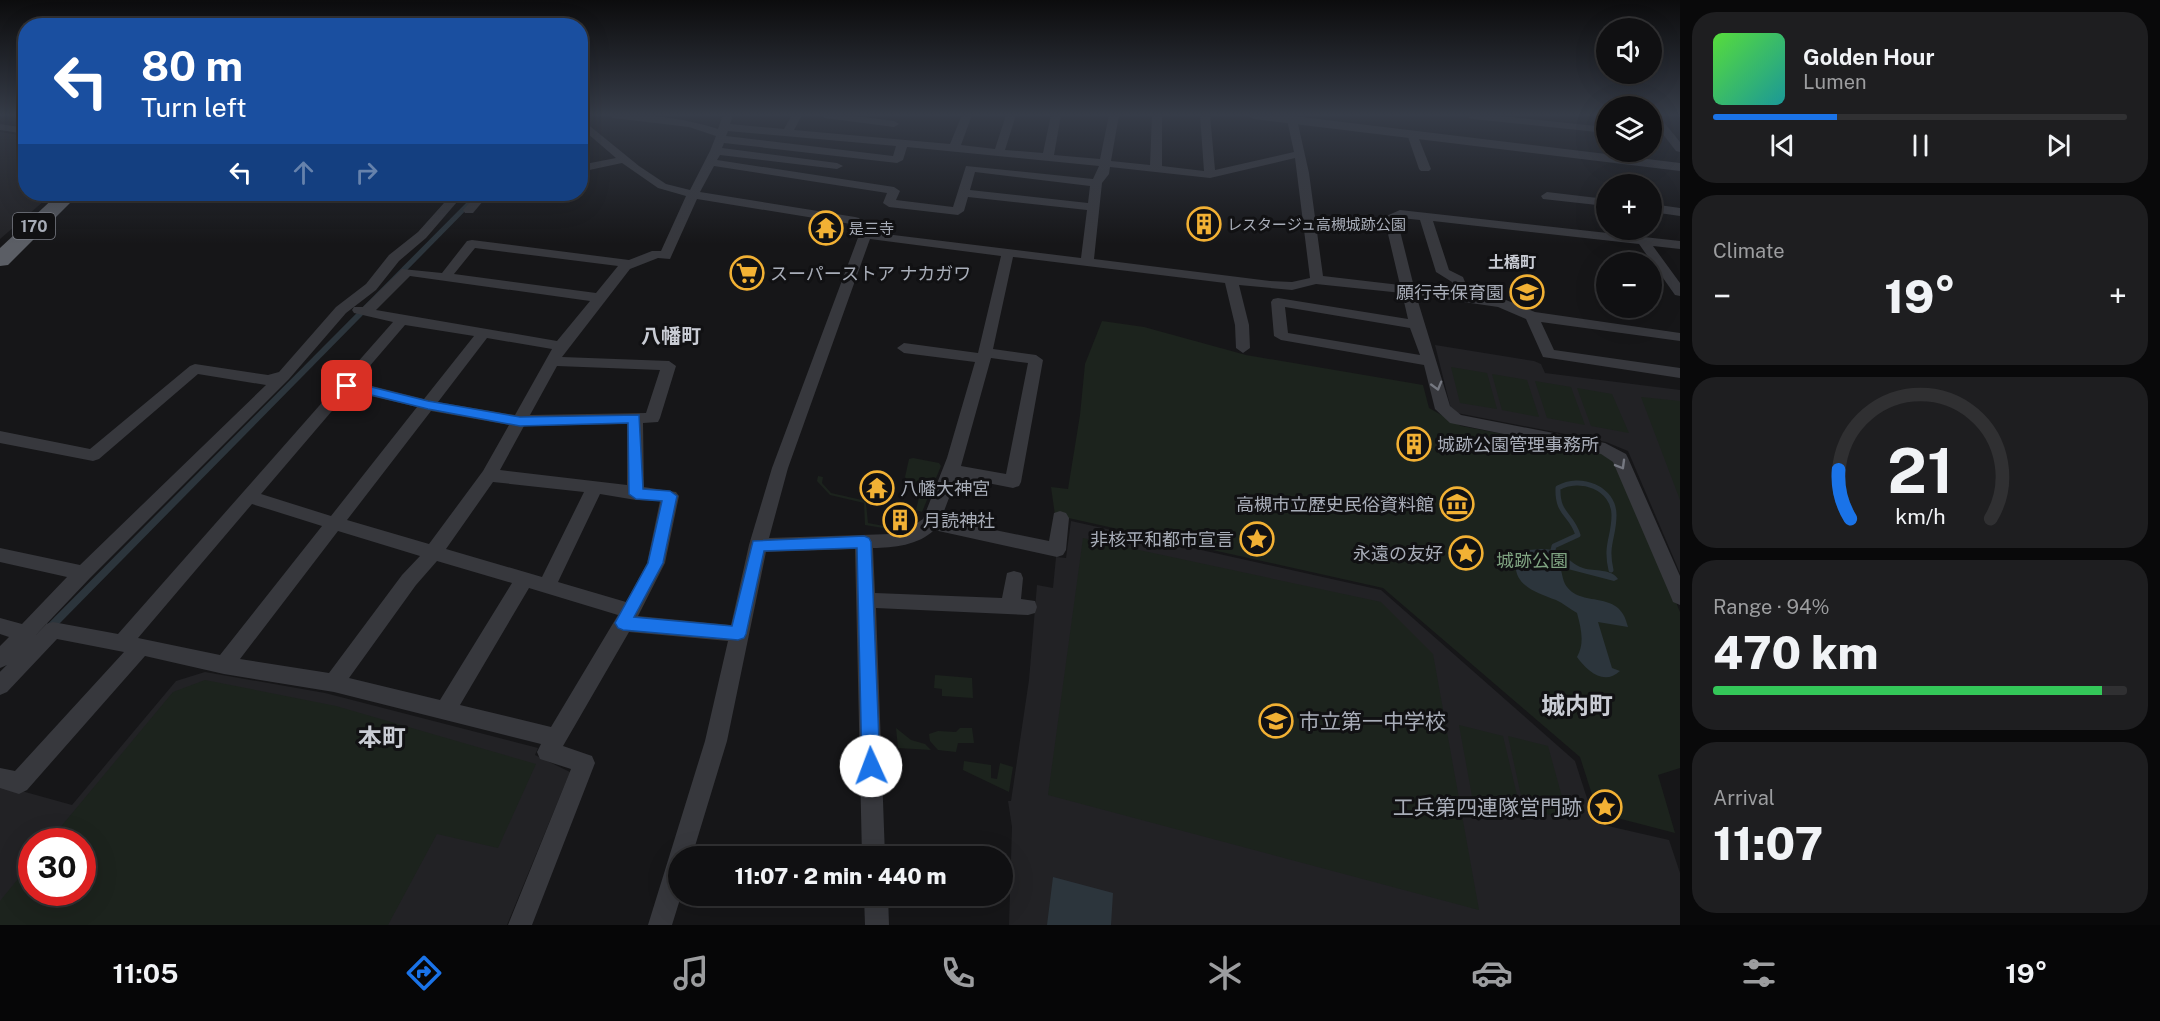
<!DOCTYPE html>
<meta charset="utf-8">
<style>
body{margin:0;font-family:"Public Sans","Noto Sans JP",sans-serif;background:#1e1e20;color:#f1f3f6;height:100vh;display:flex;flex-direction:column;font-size:22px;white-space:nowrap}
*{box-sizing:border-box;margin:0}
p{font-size:20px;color:#9c9d9f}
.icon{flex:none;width:33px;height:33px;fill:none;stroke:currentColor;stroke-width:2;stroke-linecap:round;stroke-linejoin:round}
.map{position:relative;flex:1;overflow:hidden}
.side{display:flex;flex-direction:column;gap:12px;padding:12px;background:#09090a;width:480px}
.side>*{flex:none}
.guide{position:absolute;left:18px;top:18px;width:570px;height:183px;border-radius:24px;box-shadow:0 6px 24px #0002,0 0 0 2px #303032;background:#1a4fa0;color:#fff;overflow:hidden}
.controls{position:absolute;left:1596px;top:18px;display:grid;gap:12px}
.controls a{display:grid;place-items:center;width:66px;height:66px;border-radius:50%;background:#101012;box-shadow:0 6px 24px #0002,0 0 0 2px #303032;font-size:30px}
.speed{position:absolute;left:18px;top:828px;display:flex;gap:12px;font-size:30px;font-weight:700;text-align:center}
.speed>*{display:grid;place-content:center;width:78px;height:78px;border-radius:50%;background:#101012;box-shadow:0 6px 24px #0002,0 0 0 2px #303032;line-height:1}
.speed .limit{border:9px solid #d22;background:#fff;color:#111}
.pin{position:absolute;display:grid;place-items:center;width:51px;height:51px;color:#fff;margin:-26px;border-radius:12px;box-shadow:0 3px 9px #0006}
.me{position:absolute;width:66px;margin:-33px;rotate:358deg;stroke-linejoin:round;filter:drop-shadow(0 0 4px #0008)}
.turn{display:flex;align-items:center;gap:21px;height:126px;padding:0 24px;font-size:27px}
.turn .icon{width:78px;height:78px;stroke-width:2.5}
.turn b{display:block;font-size:42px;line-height:51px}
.lanes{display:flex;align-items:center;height:57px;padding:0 24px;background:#0003;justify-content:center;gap:30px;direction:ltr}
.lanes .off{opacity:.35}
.big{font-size:45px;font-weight:800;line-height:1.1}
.side .tile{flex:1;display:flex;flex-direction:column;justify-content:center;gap:9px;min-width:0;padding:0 21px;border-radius:24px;background:#1e1e20}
.side .dial{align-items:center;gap:0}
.dial svg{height:156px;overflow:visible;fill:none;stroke:#303032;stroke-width:7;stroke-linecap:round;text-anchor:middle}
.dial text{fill:#f1f3f6;stroke:none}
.song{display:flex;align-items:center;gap:18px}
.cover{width:72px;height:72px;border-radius:9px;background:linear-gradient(135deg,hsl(110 70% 55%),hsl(180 70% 35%))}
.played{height:6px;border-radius:3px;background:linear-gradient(90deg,#1a73e8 30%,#303032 30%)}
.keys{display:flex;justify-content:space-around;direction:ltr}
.heat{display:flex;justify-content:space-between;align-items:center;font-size:33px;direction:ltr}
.charge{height:9px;border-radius:4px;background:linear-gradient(90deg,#34c759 94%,#303032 0)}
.trip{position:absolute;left:668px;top:846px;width:345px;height:60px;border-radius:30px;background:#101012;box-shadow:0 6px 24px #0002,0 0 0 2px #303032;font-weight:800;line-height:60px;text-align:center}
.tabs{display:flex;height:96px;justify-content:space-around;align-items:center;background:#060607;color:#9c9d9f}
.tabs .icon{width:42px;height:42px}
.tabs .active{color:#1a73e8}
.tabs b{font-size:27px;color:#f1f3f6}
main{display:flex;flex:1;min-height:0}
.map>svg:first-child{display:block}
.built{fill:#222225;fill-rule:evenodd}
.green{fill:#1c231d}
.water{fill:#2c353c}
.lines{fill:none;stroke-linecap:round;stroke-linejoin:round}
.stream{stroke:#2c353c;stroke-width:5}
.minor{fill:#37383d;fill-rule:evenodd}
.tertiary{fill:#37383d;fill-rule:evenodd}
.trunk{fill:#5b5e65;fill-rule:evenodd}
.oneway{stroke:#757881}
.route{fill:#1a73e8;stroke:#114b97;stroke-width:1.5}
.labels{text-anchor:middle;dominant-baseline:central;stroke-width:6;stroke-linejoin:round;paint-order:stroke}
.far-poi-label{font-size:15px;fill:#a8adb8;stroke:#111113;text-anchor:start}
.shield{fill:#111113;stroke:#7b7e86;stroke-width:1.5}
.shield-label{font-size:16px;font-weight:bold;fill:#a8adb8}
.far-neighbourhood-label{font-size:16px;font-weight:bold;fill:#c9ccd4;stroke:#111113}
.poi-label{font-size:18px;fill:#a8adb8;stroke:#111113;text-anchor:start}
.park-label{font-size:18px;fill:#7fa381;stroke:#111113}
.neighbourhood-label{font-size:20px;font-weight:bold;fill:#c9ccd4;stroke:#111113}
.near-poi-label{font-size:21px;fill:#a8adb8;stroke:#111113;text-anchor:start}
.near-neighbourhood-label{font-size:24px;font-weight:bold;fill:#c9ccd4;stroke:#111113}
</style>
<main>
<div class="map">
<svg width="1680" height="925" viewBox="0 0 1680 925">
<rect width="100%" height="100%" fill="#161618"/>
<g class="built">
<polygon points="0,132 25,136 26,194 52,194 0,239"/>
<polygon points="1435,345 1534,361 1541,364 1545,373 1680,390 1680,573 1628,451 1606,442 1457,413 1451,409"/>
<polygon points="1071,521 1381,590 1575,761 1595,823 1669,840 1680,873 1680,925 1009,925 1012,827 1008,801 1011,801 1029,680 1037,585 1053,588 1056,557 1066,558"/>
<path d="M 205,672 L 325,693 L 538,748 L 535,755 L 570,772 L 507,925 L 0,925 L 0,785 L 72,805 L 176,681 ZM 32,842 L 82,842 L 82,892 L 32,892 Z"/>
</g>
<g class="green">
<polygon points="1102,321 1144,327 1246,355 1423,385 1429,408 1461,426 1598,452 1619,464 1680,612 1680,768 1658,775 1675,833 1598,813 1580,757 1383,588 1055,515 1051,487 1068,489 1080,415 1085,364"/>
<polygon points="1451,367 1487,373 1497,409 1460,403"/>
<polygon points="1492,374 1527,380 1539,417 1502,410"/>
<polygon points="1535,381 1571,387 1585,425 1547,418"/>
<polygon points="1577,388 1612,394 1629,433 1591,426"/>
<polygon points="1641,397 1680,401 1680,500"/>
<polygon points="913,458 939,463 941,466 922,512 916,510 922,485 908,481 905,477 909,459"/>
<polygon points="818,476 823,477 822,483 831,493 862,500 866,503 868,523 895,528 916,519 919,521 895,530 865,525 864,503 830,495 817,481"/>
<polygon points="1083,538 1381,602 1433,654 1479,910 1048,795"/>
<polygon points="935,675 972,678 973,698 942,696 942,689 934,688"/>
<polygon points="205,680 336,706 536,764 498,848 437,834 388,925 0,925 0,901 31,863 32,892 82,892 82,842 49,841 173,692"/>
<polygon points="1459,725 1503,736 1520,808 1472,796"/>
<polygon points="896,728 911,740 925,744 931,750 898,748"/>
<polygon points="960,728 972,728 974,743 958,743 956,752 938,750 930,741 929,734 938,731 956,732"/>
<polygon points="1508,736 1548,746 1568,819 1524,809"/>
<polygon points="964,761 991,765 991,778 997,779 1000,763 1013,767 1009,792 963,770"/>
</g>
<g class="water">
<polygon points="475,194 482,194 0,684 0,672"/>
<path d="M 1542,549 C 1569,550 1564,561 1583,568 C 1595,572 1611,568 1618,579 L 1614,581 L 1564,568 L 1561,570 C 1562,574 1563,580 1565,584 C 1580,610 1620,587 1628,627 L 1598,622 L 1612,668 L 1620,671 C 1604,686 1587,671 1577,657 C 1585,643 1581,628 1577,613 C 1570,609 1563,603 1556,600 C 1536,592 1512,586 1516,559 L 1528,550 Z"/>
<polygon points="1053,877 1113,893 1111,925 1047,925"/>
</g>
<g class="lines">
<path class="stream" d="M 1553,550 L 1554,546 L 1578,535 C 1571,513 1557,515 1558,488 C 1580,475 1614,488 1614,515 C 1614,538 1605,544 1611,570"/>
<g class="minor">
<path d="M 608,115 C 644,113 683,118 718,129 L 723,115 L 733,115 L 730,124 L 784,129 L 792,115 L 802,115 L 794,130 L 950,144 L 962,115 L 972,115 L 961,145 L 995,149 L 1006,115 L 1016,115 L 1005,150 L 1043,153 L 1051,115 L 1061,115 L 1054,155 L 1100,159 L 1109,115 L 1119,115 L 1111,161 L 1150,165 L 1152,115 L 1162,115 L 1162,166 L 1204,171 L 1200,115 L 1210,115 L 1215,170 L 1294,152 L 1286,115 L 1296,115 L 1309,173 L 1323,276 L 1400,285 L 1384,217 L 1400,210 L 1680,241 L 1680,249 L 1653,246 L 1680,283 L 1680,296 L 1675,295 L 1639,244 L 1433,221 L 1449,270 L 1463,277 L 1470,295 L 1506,300 L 1535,312 L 1680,333 L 1680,341 L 1541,322 L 1554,350 L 1680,368 L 1680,378 L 1543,357 L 1526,319 L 1498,307 L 1416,295 L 1450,406 L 1461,415 L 1605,443 L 1626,454 L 1628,458 L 1680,576 L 1680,605 L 1673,602 L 1671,597 L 1613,462 L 1601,454 L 1450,423 L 1435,409 L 1424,365 L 1281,340 L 1274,336 L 1271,302 L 1273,299 L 1278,298 L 1408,319 L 1402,293 L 1316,284 L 1292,290 L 1239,285 L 1249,325 L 1250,348 L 1243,353 L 1236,348 L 1235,325 L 1225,283 L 1013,257 L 993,349 L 1036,355 L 1043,360 L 1021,482 L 1019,486 L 1013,488 L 957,477 L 941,519 L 1049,541 L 1054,513 L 1060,511 L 1066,513 L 1069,518 L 1066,550 L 1063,555 L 1057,557 L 934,530 C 919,545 893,548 873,548 L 875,593 L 1002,598 L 1007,573 L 1014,571 L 1021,573 L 1023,578 L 1021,599 L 1035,601 L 1037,607 L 1035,613 L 1028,615 L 876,608 L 885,856 L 862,856 L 855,549 L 766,552 L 727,741 L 692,856 L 678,856 L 678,896 L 681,896 L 672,925 L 648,925 L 705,741 L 728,641 L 629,632 L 563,746 L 592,756 L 595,763 L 532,925 L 508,925 L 571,769 L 540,759 L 537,752 L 541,744 L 334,692 L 224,674 L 145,656 L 27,790 L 19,794 L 0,788 L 0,768 L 15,771 L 124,652 L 57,639 L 7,692 L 0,695 L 0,672 L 7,665 L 0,668 L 0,646 L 9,637 L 0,634 L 0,618 L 22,624 L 67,577 L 0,562 L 0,548 L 80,565 L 266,385 L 198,374 L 99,459 L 93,461 L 0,443 L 0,431 L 90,449 L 190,366 L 195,364 L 268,375 L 279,372 L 336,307 L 366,284 L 389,255 L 418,232 L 452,194 L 463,195 L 426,238 L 399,261 L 376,290 L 346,313 L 289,379 L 90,578 L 34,637 L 46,624 L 53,622 L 118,634 L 393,322 L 354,313 L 352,310 L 354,307 L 363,307 L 402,269 L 442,273 L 467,241 L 472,240 L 629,260 L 652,251 L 661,251 L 686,196 L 658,188 L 622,163 L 580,172 L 580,165 L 616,158 L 580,127 L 580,118 L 639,166 L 666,184 L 690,190 L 710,151 L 716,136 L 689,127 L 613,118 ZM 728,131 L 896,146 L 893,156 L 726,136 ZM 724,143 L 897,163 L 903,160 L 907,147 L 1099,166 L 1093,179 L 966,166 L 953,207 L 896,200 L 900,191 L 894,187 L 717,160 L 720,155 L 837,169 L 843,166 L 837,163 L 722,148 ZM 1295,158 L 1310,278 L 1292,282 L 1270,281 L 1094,259 L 1102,183 L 1109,174 L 1110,167 L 1210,178 ZM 714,166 L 887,193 L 883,203 L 889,207 L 958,215 L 964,211 L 968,197 L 1087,210 L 1081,258 L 869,232 L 859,218 L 855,217 L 700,192 ZM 975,172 L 1090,186 L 1088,203 L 970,190 ZM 697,199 L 851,224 L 859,235 L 772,468 L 749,545 L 731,625 L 638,616 L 665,563 L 679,496 L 676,492 L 644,487 L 643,423 L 658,422 L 660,418 L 676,366 L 669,361 L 562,357 L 630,269 L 658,258 L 670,259 ZM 1401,218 L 1420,220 L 1436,272 L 1452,282 L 1456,293 L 1414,287 L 1397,219 ZM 870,239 L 1001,256 L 978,353 L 904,343 L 897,348 L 904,353 L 975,362 L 947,458 L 923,519 L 908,529 L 891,534 L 769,538 L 788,468 ZM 475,248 L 618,266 L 596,293 L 454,274 ZM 410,276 L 590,301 L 557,341 L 376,310 ZM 1285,307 L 1410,328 L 1420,355 L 1288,333 ZM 405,325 L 474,336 L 424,399 L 356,382 ZM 487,338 L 552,349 L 515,415 L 438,402 ZM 991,358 L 1028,363 L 1006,474 L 961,466 ZM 557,366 L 660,370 L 646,413 L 530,415 ZM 349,391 L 417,407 L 331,516 L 261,494 ZM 431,411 L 509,425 L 483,471 L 429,544 L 347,520 ZM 627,424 L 627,485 L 500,470 L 524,426 ZM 493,482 L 584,492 L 542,577 L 446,549 ZM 600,494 L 636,500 L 660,501 L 647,563 L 626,602 L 558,582 ZM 252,504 L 322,526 L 220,655 L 138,638 ZM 338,531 L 420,556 L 402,575 L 329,673 L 240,659 ZM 437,561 L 512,583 L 440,700 L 349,678 L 416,585 ZM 529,588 L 618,615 L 551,727 L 460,705 Z"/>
<polygon points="820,115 847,115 894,121 899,124 894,127 825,118"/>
<polygon points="1469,115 1491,115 1606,127 1606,133 1473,119 1469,118"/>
<polygon points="1652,115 1658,115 1680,142 1680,152 1676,151 1652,120"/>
<polygon points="0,124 26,128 26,134 0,130"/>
<polygon points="1412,131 1417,134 1431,169 1429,171 1421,171 1419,169 1407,134"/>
<polygon points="1547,192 1606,199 1606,206 1543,199 1541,196"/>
<polygon points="477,194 489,194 473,213 465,213 463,210"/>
<polygon points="1652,204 1680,208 1680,216 1652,212"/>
<polygon points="864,896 888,896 889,925 865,925"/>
</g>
<polygon class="tertiary" points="1247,115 1285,115 1680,163 1680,171 1254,119"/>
<polygon class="trunk" points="58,194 79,194 8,265 0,266 0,248"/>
</g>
<defs><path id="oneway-chevron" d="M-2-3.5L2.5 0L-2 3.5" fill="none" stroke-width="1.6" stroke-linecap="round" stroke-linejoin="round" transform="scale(1.5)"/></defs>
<g class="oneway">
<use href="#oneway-chevron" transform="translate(1437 386) rotate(74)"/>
<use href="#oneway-chevron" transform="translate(1621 465) rotate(60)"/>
</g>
<linearGradient id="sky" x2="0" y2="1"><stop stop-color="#0c0c0d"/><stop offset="0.47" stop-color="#363c48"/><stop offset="1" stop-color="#363c48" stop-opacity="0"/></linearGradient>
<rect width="1680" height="244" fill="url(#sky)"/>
<polygon class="route" points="347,381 428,401 520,417 639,415 643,489 670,491 677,496 663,563 634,617 732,626 753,541 864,536 869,538 871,542 880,766 877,772 871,774 864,772 862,766 857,548 764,551 746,634 744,638 738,640 623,630 618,628 615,623 648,563 662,501 636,499 629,494 628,423 520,426 428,409 343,388 341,386 343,383"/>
<defs>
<g id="building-ring" transform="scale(1.725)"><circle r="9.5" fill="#111113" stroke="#f2b134" stroke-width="1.5"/><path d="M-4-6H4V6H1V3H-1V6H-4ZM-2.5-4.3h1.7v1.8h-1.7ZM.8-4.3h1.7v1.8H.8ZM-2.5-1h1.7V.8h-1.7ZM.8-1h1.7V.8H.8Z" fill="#f2b134"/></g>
<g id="temple-ring" transform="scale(1.725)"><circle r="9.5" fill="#111113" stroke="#f2b134" stroke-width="1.5"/><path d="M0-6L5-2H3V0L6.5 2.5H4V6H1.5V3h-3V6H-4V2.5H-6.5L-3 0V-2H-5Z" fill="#f2b134"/></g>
<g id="supermarket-ring" transform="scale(1.725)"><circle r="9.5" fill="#111113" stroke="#f2b134" stroke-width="1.5"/><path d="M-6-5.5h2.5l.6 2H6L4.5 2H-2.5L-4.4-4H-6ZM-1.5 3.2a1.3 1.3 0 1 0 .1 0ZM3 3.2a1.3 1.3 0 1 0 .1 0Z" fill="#f2b134"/></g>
<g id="school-ring" transform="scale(1.725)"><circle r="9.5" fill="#111113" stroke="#f2b134" stroke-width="1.5"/><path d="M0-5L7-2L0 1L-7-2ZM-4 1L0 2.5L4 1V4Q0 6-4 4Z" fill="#f2b134"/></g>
<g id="museum-ring" transform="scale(1.725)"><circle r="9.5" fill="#111113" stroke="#f2b134" stroke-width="1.5"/><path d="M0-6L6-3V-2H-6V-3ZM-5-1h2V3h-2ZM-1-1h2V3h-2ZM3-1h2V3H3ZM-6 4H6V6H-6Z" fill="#f2b134"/></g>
<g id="sight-ring" transform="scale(1.725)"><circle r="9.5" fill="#111113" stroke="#f2b134" stroke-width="1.5"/><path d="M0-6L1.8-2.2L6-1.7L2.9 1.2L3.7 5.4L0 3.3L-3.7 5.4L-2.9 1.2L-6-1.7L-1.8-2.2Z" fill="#f2b134"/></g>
</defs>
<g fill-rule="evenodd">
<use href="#building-ring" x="1204" y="224"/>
<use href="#temple-ring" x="826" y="228"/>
<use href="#supermarket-ring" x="747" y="273"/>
<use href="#school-ring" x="1527" y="292"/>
<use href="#building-ring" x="1414" y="444"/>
<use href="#temple-ring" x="877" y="488"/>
<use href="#museum-ring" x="1457" y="504"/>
<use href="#building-ring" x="900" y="520"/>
<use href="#sight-ring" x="1257" y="539"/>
<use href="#sight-ring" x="1466" y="553"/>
<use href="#school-ring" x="1276" y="721"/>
<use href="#sight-ring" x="1605" y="807"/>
</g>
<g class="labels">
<g class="far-poi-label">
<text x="1227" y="224">レスタージュ高槻城跡公園</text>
<text x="849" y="228">是三寺</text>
</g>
<rect class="shield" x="13" y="213" width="42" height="26" rx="4.5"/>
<g class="shield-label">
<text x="34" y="226">170</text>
</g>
<g class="far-neighbourhood-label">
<text x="1512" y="262">土橋町</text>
</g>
<g class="poi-label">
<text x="770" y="273">スーパーストア ナカガワ</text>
<text x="1504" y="292" text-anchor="end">願行寺保育園</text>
<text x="1437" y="444">城跡公園管理事務所</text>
<text x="900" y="488">八幡大神宮</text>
<text x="1434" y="504" text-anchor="end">高槻市立歴史民俗資料館</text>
<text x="923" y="520">月読神社</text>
<text x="1234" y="539" text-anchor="end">非核平和都市宣言</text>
<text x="1443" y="553" text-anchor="end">永遠の友好</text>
</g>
<g class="park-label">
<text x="1532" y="560">城跡公園</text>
</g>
<g class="neighbourhood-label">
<text x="671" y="336">八幡町</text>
</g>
<g class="near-poi-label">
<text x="1299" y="721">市立第一中学校</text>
<text x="1582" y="807" text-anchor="end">工兵第四連隊営門跡</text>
</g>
<g class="near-neighbourhood-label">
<text x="1577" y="705">城内町</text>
<text x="382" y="737">本町</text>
</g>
</g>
</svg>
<div class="controls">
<a><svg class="icon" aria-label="sound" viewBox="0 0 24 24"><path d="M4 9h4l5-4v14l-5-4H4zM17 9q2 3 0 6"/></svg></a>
<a><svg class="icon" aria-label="layers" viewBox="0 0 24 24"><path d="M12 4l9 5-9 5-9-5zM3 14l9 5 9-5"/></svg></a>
<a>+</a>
<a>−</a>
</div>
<div class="speed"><div class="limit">30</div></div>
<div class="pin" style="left:347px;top:386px;background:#d93025"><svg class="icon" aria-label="arrive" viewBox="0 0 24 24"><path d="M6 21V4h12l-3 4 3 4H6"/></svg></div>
<svg class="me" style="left:871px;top:766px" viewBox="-20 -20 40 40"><circle r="19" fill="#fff"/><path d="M0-13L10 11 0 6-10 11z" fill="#1a73e8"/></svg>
<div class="trip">11:07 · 2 min · 440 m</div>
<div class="guide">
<div class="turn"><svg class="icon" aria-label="left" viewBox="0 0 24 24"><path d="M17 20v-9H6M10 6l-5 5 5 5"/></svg><div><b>80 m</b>Turn left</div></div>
<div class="lanes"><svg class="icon" aria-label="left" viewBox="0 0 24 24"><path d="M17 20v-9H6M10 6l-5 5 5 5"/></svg><svg class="icon off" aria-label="ahead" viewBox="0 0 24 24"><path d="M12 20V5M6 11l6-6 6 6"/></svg><svg class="icon off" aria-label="right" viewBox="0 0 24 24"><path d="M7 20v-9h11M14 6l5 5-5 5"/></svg></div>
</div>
</div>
<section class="side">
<div class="tile">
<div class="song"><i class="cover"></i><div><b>Golden Hour</b><p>Lumen</p></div></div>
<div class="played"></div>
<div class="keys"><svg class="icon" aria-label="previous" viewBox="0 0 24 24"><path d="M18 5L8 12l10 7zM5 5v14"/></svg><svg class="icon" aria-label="pause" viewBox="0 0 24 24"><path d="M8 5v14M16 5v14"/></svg><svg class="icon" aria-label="next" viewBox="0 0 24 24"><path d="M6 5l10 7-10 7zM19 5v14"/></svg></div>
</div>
<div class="tile"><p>Climate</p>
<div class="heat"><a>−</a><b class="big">19°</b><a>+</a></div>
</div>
<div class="tile dial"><svg viewBox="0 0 100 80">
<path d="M14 69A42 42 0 1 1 86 69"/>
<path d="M14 69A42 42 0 0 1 8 44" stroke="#1a73e8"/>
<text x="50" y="56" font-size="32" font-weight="700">21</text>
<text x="50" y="72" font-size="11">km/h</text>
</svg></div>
<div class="tile"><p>Range · 94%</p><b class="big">470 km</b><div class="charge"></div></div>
<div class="tile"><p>Arrival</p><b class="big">11:07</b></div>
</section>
</main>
<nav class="tabs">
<b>11:05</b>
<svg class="icon active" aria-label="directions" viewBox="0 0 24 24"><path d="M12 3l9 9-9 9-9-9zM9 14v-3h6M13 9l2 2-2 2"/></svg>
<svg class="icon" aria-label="music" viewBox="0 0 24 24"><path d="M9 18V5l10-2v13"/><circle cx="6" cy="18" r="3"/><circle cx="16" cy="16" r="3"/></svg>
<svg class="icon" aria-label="phone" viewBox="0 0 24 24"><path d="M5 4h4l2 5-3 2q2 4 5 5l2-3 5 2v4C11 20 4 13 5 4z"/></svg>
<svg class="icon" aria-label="climate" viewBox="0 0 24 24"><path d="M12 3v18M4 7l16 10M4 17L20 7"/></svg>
<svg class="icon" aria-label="car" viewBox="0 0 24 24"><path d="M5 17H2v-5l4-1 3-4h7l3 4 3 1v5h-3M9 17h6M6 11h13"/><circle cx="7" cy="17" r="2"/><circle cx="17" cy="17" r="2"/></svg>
<svg class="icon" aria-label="filters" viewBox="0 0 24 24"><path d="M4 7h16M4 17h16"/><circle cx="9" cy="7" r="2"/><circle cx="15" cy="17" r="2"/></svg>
<b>19°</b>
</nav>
